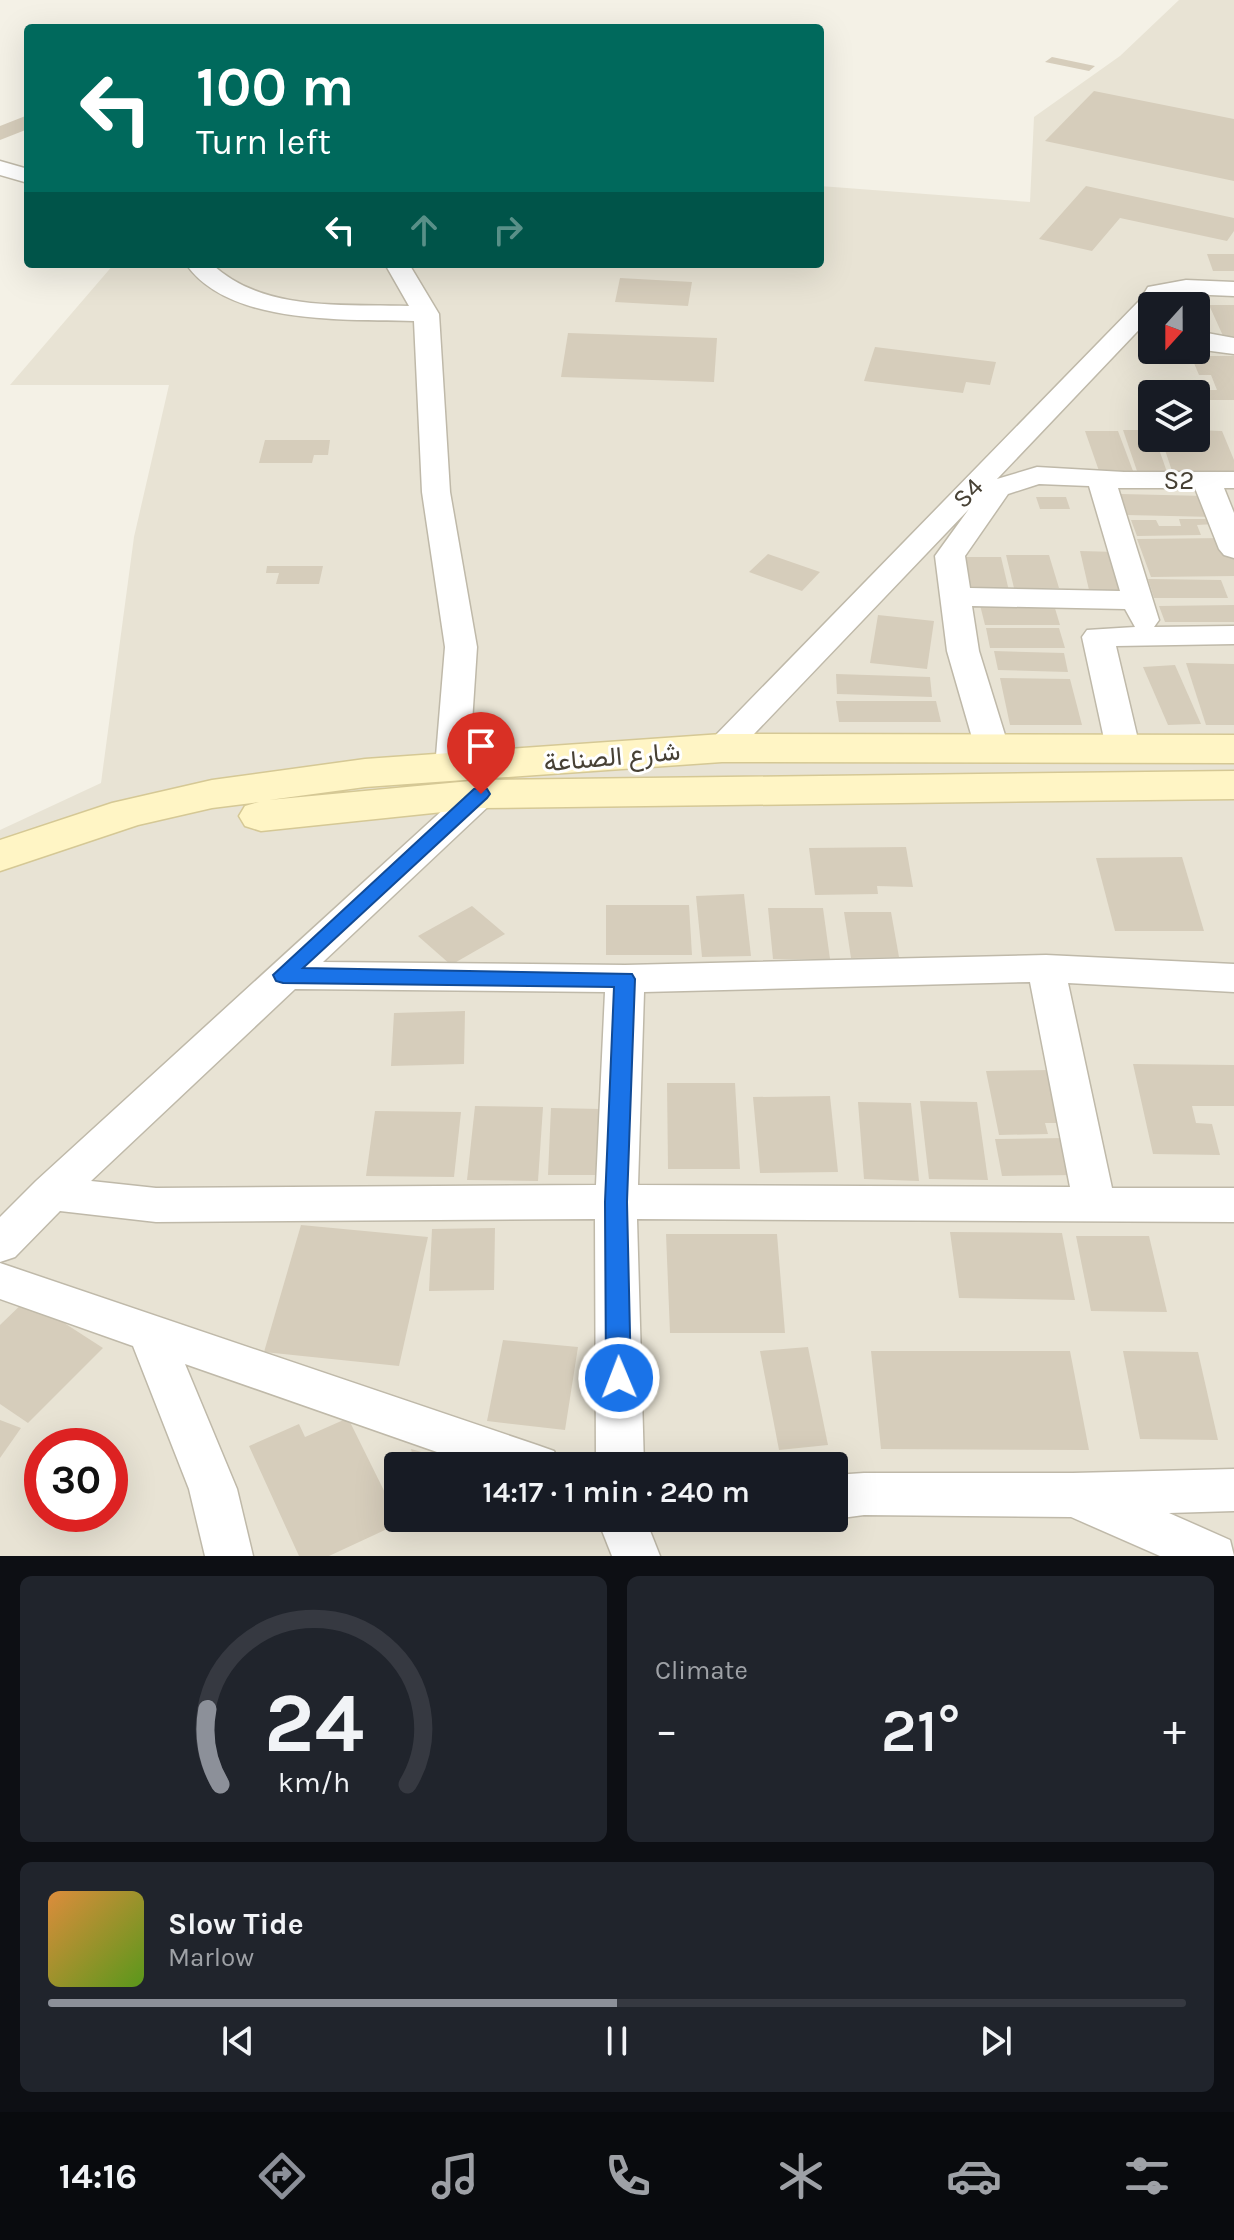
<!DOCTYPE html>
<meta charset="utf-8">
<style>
body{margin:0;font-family:Karla,Vazirmatn,sans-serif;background:#20242c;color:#f1f3f6;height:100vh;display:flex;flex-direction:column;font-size:30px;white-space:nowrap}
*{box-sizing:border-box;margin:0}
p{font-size:26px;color:#9ea1a6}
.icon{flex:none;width:44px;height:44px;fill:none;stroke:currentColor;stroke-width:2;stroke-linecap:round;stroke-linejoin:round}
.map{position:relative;height:1556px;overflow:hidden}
.side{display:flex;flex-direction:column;gap:20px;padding:20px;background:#0d0f14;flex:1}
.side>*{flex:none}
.banner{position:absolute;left:24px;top:24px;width:800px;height:244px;border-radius:8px;box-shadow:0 8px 32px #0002;background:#00695c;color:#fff;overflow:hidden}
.needle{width:52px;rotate:201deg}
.buttons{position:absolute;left:1138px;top:292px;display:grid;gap:16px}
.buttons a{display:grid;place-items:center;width:72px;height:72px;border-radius:8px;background:#171b24;box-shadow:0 8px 32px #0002;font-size:40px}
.speed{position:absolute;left:24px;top:1428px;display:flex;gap:16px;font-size:40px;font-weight:700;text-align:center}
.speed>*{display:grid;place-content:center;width:104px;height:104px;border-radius:50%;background:#171b24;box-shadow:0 8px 32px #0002;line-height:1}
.speed .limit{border:12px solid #d22;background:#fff;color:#111}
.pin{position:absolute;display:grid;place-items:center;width:68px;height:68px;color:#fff;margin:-82px -34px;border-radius:50% 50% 50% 0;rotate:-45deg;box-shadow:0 0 8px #0007}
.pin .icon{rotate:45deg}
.me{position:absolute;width:88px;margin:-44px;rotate:359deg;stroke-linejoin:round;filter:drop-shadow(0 0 6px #0008)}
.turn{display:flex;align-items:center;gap:28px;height:168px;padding:0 40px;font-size:36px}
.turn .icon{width:104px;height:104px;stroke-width:2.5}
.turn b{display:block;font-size:56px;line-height:68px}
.lanes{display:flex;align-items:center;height:76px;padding:0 40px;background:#0003;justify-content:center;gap:40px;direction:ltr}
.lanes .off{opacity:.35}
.big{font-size:60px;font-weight:600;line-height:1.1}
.side .widget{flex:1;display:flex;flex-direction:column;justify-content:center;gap:12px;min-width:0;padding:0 28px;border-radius:12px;background:#20242c}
.side .dial{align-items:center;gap:0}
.dial svg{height:208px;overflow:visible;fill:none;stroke:#363941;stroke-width:7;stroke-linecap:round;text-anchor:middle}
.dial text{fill:#f1f3f6;stroke:none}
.song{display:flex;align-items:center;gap:24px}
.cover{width:96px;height:96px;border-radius:12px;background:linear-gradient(135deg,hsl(30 70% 55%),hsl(90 70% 35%))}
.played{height:8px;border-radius:4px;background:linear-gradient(90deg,#8c9099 50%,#363941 50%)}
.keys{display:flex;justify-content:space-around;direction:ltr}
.heat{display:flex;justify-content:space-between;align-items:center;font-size:44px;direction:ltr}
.side .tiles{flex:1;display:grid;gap:20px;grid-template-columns:1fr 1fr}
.widget:last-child{grid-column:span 2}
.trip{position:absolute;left:384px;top:1452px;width:464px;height:80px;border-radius:8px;background:#171b24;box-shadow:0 8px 32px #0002;font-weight:600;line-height:80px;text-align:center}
.tab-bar{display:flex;height:128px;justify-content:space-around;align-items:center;background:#090b0e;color:#9ea1a6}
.tab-bar .icon{width:56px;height:56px}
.tab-bar .active{color:#8c9099}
.tab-bar b{font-size:36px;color:#f1f3f6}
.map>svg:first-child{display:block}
.residential{fill:#e8e3d4;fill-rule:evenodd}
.building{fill:#d6cdbb}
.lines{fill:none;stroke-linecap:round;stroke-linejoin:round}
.street-casing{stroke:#bfb9a9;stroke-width:3}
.secondary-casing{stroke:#d5c895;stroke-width:3}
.street{fill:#fff;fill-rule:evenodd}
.secondary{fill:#fff5c5;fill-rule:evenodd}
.route{fill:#1a73e8;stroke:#114b97;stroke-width:2}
.labels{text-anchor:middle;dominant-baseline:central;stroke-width:6;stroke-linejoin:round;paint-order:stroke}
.street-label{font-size:26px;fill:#474135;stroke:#fff}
</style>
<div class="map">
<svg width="1234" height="1556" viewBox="0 0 1234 1556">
<rect width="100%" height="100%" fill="#f4f1e6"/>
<path class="residential" d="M 1179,0 L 1234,0 L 1234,1556 L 0,1556 L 0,830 L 101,783 L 134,537 L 169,385 L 10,385 L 114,264 L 820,264 L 820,186 L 1030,202 L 1034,117 L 1120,56 ZM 1152,306 L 1196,306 L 1196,350 L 1152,350 ZM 1152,394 L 1196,394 L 1196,438 L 1152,438 ZM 42,1446 L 110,1446 L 110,1514 L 42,1514 ZM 398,1466 L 834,1466 L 834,1518 L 398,1518 Z"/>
<g class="building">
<polygon points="1052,57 1095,66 1089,71 1045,62"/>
<polygon points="1094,91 1234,119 1234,181 1045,141"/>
<polygon points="28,115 28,129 0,140 0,126"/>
<polygon points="1086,186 1234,218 1234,231 1227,241 1120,218 1092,251 1039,239"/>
<polygon points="1207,254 1234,254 1234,271 1213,271"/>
<polygon points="620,278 692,282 688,306 615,302"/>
<polygon points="1209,305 1234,305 1234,338 1224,338"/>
<polygon points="568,333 717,338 714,382 561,377"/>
<polygon points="875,347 996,362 990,385 966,382 963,393 864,381"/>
<polygon points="1191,356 1234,356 1234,400 1204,400 1199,390 1217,390 1211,375 1199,375"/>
<polygon points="1123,430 1152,430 1152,438 1155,438 1167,472 1137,471"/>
<polygon points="1196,430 1222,431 1234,460 1234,472 1172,471 1161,438 1196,438"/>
<polygon points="1085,431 1118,431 1133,471 1099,471"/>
<polygon points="265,440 330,440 328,455 314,455 312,463 259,463"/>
<polygon points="1121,494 1206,496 1214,517 1127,515"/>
<polygon points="1036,497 1066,497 1070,509 1040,509"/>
<polygon points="1179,519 1213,519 1215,524 1197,525 1201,535 1137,536 1131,520 1156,520 1159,526 1181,526"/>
<polygon points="1226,538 1234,557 1234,576 1151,577 1137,539"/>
<polygon points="1080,551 1117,552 1127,591 1089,590"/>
<polygon points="768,554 820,572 802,591 749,572"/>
<polygon points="1006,555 1049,555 1059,588 1014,588"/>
<polygon points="962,557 1001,557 1009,591 970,591"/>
<polygon points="267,566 323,566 319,584 276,584 279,573 266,573"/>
<polygon points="1148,579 1221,580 1228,598 1154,598"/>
<polygon points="980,605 1054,605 1060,625 985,625"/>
<polygon points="1234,605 1234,622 1165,622 1159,606"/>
<polygon points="878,615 934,621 927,669 870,663"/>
<polygon points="986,628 1059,628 1065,648 990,648"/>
<polygon points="994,651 1064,653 1068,672 998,670"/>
<polygon points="1186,663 1234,664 1234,725 1206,725"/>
<polygon points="1175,665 1201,724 1168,725 1143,667"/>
<polygon points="836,674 930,677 932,697 837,694"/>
<polygon points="1000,678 1070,679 1082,725 1010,725"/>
<polygon points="836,701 936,701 941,722 839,722"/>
<polygon points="906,847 913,887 877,886 878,894 815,895 809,848"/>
<polygon points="1182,857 1204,931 1115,931 1096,858"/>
<polygon points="744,894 751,956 702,957 696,896"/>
<polygon points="606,905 689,905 692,955 606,955"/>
<polygon points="472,906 505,934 451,965 418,936"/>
<polygon points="768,908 823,908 830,959 773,959"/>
<polygon points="844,912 891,912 899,957 851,958"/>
<polygon points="465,1011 464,1064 391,1066 394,1013"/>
<polygon points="1133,1064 1234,1065 1234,1106 1192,1106 1196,1123 1212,1124 1220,1155 1153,1154"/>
<polygon points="1052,1070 1065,1123 1045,1123 1048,1134 999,1135 986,1071"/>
<polygon points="667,1083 735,1083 740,1169 668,1169"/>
<polygon points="830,1096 838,1172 760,1173 753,1097"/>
<polygon points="920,1101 977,1102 988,1180 929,1179"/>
<polygon points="858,1102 911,1103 919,1181 864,1179"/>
<polygon points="475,1106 543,1107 538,1181 467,1180"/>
<polygon points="551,1108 602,1109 601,1175 548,1175"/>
<polygon points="375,1111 461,1112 454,1177 366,1176"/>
<polygon points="1066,1138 1075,1175 1002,1176 995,1139"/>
<polygon points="301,1225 428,1237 399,1366 264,1352"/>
<polygon points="495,1228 494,1290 429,1291 432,1229"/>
<polygon points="950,1232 1062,1233 1075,1300 959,1298"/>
<polygon points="666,1234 777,1234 785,1333 670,1333"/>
<polygon points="1076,1236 1149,1236 1167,1312 1091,1311"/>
<polygon points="27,1299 103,1348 28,1423 0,1404 0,1325"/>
<polygon points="503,1340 578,1347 565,1430 487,1421"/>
<polygon points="808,1347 828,1445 779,1450 760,1351"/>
<polygon points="871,1351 1070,1351 1089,1450 881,1449"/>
<polygon points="1123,1351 1198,1352 1218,1440 1140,1439"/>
<polygon points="348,1418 400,1523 329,1556 299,1556 249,1446 299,1424 305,1437"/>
<polygon points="0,1420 21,1428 0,1458"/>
<polygon points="411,1449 467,1465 467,1466 415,1466"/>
<polygon points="428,1518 490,1518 490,1520 431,1530"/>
</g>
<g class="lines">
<g class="street-casing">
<g id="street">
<polygon points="0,161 28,169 28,183 0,175"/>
<path d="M 186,264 L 212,264 C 262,312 344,304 409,306 L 385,264 L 409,264 L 439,314 L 450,492 L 477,647 L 469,768 L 464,776 L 452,779 L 440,776 L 435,768 L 445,647 L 422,492 L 414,321 C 347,319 229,326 186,264 Z"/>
<path d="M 1186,280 L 1234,282 L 1234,296 L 1186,294 L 1166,298 L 1161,306 L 1152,306 L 1152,316 L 997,479 L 1037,467 L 1124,472 L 1234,472 L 1234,488 L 1224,488 L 1234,513 L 1234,558 L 1224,555 L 1219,549 L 1195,488 L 1118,488 L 1159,620 L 1154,627 L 1234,626 L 1234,644 L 1116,646 L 1140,748 L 1135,755 L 1123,759 L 1111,755 L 1106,748 L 1082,637 L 1087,630 L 1135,627 L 1125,609 L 972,606 L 979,651 L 1009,748 L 1004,755 L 992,759 L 980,755 L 975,748 L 947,651 L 935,556 L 969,509 L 734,755 L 722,759 L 710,755 L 705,748 L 710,741 L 1140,300 L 1148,287 ZM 1039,484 L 1089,486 L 1120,591 L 970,588 L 965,556 L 1008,494 Z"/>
<polygon points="1196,331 1234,338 1234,354 1196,349"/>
<path d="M 481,783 L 493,786 L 498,794 L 493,802 L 323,962 L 625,965 L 1046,955 L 1234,964 L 1234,992 L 1068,983 L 1112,1188 L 1234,1188 L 1234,1222 L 637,1219 L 644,1466 L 596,1466 L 595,1219 L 156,1222 L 60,1211 L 15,1257 L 0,1262 L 0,1217 L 36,1181 L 469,786 ZM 1030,982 L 1070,1187 L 638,1185 L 644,992 ZM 295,989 L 605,992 L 596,1185 L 156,1188 L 91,1181 Z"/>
<polygon points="0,1263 537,1445 554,1451 561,1466 477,1466 185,1364 237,1489 253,1556 205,1556 189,1489 133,1346 0,1299"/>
<polygon points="1234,1469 1234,1511 1169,1513 1230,1540 1234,1556 1160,1556 1071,1517 864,1515 834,1519 833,1518 834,1475 864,1473 1073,1473"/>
<polygon points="597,1518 645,1518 660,1556 612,1556"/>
</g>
</g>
<g class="secondary-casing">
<polygon id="secondary" points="722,734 1234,735 1234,763 722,762 365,787 269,800 481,780 1234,771 1234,799 481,808 261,831 245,826 239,816 245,806 259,802 212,808 138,825 0,871 0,840 112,803 212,780 365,759"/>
</g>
<use href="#street" class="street"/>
<use href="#secondary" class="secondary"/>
</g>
<polygon class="route" points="481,788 487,789 490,794 487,798 303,968 632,974 635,979 627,1202 631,1378 627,1386 619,1389 610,1386 606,1378 605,1202 614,987 283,983 276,981 273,975 474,789"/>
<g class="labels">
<g class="street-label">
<text x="1179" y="480">S2</text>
<text transform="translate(968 493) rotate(-46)">S4</text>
<text transform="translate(612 757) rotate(-5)">شارع الصناعة</text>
</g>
</g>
</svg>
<div class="buttons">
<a><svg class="needle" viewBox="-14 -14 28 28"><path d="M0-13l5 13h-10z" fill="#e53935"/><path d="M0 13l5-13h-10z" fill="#9ea1a6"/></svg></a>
<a><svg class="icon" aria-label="layers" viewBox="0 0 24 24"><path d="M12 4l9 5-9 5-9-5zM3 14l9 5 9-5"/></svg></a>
</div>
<div class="speed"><div class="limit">30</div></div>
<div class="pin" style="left:481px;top:794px;background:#d93025"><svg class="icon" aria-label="arrive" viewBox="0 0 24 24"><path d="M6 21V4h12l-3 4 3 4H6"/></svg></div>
<svg class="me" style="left:619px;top:1378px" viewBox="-20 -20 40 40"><circle r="17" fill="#1a73e8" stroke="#fff" stroke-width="3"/><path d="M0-11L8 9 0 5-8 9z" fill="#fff"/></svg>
<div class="trip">14:17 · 1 min · 240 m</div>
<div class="banner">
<div class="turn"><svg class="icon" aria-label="left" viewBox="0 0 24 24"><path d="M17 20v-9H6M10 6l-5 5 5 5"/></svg><div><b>100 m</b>Turn left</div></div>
<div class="lanes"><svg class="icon" aria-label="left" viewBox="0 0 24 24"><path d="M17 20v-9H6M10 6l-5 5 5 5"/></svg><svg class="icon off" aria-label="ahead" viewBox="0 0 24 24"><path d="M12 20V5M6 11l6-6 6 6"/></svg><svg class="icon off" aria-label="right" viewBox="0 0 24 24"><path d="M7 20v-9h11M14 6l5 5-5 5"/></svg></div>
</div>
</div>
<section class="side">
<div class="tiles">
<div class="widget dial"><svg viewBox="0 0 100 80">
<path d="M14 69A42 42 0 1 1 86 69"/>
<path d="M14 69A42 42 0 0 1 9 40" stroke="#8c9099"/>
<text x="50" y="56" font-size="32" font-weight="700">24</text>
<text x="50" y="72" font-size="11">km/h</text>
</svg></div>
<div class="widget"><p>Climate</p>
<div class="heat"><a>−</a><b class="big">21°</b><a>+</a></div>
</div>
<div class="widget">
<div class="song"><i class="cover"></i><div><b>Slow Tide</b><p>Marlow</p></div></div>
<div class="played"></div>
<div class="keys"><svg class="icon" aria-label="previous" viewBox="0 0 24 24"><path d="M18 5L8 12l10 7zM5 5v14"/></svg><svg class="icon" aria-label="pause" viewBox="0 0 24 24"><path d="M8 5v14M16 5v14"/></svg><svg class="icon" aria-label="next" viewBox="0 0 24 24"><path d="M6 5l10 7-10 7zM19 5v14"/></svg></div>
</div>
</div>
</section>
<nav class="tab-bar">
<b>14:16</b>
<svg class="icon active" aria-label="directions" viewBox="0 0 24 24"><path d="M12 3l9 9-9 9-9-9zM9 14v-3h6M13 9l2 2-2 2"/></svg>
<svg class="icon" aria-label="music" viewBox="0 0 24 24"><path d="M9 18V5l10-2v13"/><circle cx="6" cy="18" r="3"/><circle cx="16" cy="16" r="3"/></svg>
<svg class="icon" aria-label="phone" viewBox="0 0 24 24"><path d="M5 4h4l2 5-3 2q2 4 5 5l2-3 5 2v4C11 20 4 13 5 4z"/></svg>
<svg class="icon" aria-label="climate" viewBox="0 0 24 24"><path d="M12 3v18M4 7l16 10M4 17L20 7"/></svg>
<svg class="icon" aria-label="car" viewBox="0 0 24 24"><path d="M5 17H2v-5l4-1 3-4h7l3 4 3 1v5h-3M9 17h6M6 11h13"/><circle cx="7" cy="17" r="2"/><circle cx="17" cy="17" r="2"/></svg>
<svg class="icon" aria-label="filters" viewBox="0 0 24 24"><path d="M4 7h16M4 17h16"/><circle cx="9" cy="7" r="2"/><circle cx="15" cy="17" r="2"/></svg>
</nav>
